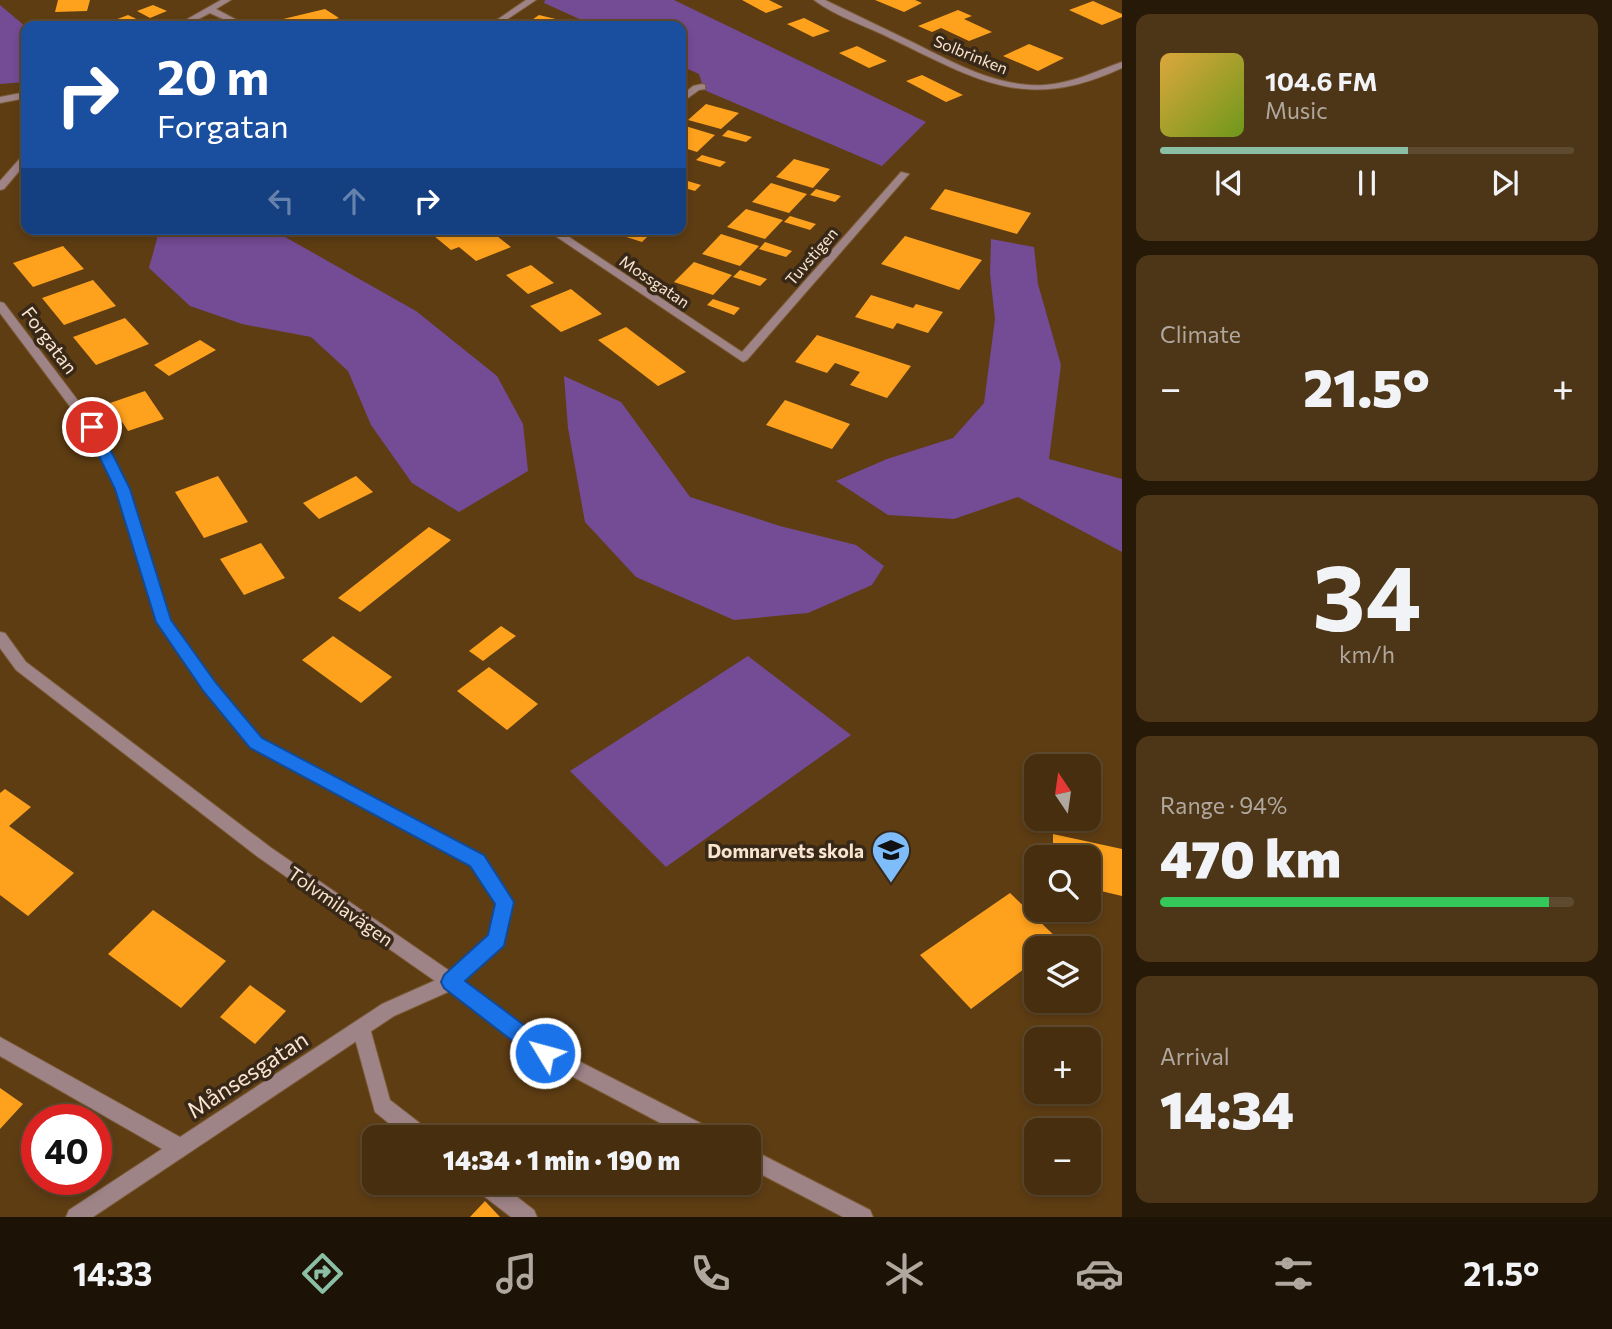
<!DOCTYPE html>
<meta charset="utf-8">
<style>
body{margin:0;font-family:Commissioner,sans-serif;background:#4d3617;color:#f1f3f6;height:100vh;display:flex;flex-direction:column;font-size:26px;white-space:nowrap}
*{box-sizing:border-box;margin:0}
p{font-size:23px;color:#b0a89e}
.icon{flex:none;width:38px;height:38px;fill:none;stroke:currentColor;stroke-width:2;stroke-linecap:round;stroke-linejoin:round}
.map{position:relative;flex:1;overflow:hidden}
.drawer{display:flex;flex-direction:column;gap:14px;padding:14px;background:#261908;width:490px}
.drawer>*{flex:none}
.top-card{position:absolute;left:21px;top:21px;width:665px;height:214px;border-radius:14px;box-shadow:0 4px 10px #0003,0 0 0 2px #5e4a2e;background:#1a4fa0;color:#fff;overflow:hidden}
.needle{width:46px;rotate:347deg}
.buttons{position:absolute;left:1024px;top:754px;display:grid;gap:14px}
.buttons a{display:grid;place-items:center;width:77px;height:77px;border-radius:14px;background:#462e0e;box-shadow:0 4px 10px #0003,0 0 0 2px #5e4a2e;font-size:35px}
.speed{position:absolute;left:21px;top:1104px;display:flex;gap:14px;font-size:35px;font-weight:700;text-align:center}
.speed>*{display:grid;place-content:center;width:91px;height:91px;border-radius:50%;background:#462e0e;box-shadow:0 4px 10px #0003,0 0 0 2px #5e4a2e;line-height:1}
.speed .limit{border:10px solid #d22;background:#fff;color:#111}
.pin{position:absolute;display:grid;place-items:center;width:60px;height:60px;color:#fff;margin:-30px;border:4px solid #fff;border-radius:50%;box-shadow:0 2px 7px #0007}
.me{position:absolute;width:77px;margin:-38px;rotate:307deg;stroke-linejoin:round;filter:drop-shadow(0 0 5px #0008)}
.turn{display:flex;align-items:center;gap:24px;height:147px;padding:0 21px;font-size:32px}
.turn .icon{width:91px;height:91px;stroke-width:2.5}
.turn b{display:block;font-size:49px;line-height:60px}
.lanes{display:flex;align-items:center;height:66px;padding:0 21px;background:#0003;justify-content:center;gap:35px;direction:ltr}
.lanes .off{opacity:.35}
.big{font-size:52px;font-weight:800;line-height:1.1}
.drawer .tile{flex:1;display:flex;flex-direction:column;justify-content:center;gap:10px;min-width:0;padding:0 24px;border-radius:14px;background:#4d3617}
.drawer .dial{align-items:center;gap:0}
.dial b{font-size:91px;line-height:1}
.song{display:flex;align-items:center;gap:21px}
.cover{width:84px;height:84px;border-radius:10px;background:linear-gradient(135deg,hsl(40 70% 55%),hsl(80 70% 35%))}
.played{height:7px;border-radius:4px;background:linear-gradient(90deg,#8abfa5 60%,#5e4a2e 60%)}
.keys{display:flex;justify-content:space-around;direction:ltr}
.heat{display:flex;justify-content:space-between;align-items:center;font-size:38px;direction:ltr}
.charge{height:10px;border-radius:5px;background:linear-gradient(90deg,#34c759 94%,#5e4a2e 0)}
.trip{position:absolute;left:362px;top:1125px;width:399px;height:70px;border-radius:14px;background:#462e0e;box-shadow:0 4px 10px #0003,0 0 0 2px #5e4a2e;font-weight:800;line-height:70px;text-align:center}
.tabs{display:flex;height:112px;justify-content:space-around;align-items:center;background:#1c1206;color:#b0a89e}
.tabs .icon{width:49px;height:49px}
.tabs .selected{color:#8abfa5}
.tabs b{font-size:32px;color:#f1f3f6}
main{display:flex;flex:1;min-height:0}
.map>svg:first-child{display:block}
.green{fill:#744b95}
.building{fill:#fea11d}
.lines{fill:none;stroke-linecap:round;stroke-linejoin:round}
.service-casing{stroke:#7a5b35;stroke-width:2}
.minor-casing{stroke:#7a5b35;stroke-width:2}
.tertiary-casing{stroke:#7a5b35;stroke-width:2}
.service{fill:#9e8387;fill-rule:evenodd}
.minor{fill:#9e8387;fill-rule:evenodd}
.tertiary{fill:#9e8387;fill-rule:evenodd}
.route{fill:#1a73e8;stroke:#114b97;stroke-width:2}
.labels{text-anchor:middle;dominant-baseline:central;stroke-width:7;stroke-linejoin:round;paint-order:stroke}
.far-street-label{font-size:16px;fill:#f9e4cf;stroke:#372817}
.street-label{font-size:19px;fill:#f9e4cf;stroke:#372817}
.poi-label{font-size:19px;font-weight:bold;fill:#f9e4cf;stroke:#372817;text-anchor:end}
.near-street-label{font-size:23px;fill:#f9e4cf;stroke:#372817}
</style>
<main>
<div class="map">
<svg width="1122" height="1217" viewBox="0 0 1122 1217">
<rect width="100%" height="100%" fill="#5e3d13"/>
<g class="green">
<polygon points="545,0 674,0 926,122 882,166 704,90 699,74 681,66 681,26 595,26 544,3"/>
<polygon points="0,5 26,27 26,82 0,84"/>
<polygon points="167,229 271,229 416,311 497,376 523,424 528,471 459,512 412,483 371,425 348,371 311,337 242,324 190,306 149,268 158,235"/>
<polygon points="991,239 1034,247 1038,284 1061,365 1049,459 1122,479 1122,552 1018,497 954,519 888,515 836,481 887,459 953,438 984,403 995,319 990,274"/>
<polygon points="564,376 621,402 690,497 780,526 856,545 884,566 872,585 808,613 734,620 636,577 585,522 568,428"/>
<polygon points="748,656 851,735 666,867 570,771"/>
</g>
<g class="building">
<polygon points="58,0 90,0 87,11 55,12"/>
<polygon points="742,0 769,0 783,7 766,13"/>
<polygon points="875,0 915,0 922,3 904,12"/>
<polygon points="1093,1 1122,14 1122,17 1102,25 1069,10"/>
<polygon points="153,5 167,11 150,18 137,11"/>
<polygon points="325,9 339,18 318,24 321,26 288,26 279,20"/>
<polygon points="958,10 972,16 964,19 992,32 969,41 941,28 932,32 918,26"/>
<polygon points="128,15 147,24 141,26 99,26"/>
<polygon points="539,15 568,22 562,26 523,26"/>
<polygon points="804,18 830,31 813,37 787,24"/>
<polygon points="1029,44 1064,58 1038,71 1003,56"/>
<polygon points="857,46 887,61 869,68 839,53"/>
<polygon points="922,75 963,95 946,102 906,81"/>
<polygon points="706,104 739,113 721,129 688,120"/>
<polygon points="682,125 715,135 697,152 681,147"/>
<polygon points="728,130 752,137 746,142 722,136"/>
<polygon points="702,155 726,162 720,167 696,160"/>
<polygon points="794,159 830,169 813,188 776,177"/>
<polygon points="681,179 701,185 695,191 681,187"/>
<polygon points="771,183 807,194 789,213 752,202"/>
<polygon points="816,189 841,196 835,202 810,195"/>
<polygon points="945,189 1031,213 1017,234 930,209"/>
<polygon points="746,209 783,220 765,239 727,227"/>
<polygon points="790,216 816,224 810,230 784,222"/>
<polygon points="432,229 488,229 511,247 476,261 459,247 451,250 428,231"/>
<polygon points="622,229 628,229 648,236 642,242 617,234"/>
<polygon points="721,234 759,246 740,266 702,254"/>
<polygon points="905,236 982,260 959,290 881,264"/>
<polygon points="765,242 792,251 786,257 759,249"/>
<polygon points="63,246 84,269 33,287 13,263"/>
<polygon points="694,262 732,275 713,295 674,282"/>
<polygon points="531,265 554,283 528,294 506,275"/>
<polygon points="740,270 767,279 760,286 733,277"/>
<polygon points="93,280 116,306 64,325 42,298"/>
<polygon points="571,289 602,314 561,332 530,306"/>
<polygon points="871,295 913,308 916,304 943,312 928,333 897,323 893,329 855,317"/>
<polygon points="713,299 740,308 734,315 707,305"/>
<polygon points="125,318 149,344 96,365 73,337"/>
<polygon points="626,327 686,372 658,386 598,340"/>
<polygon points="817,335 911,366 887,398 850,385 860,372 835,363 827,373 795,362"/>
<polygon points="200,340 216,350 169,376 154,365"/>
<polygon points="145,391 164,419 128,431 110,403"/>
<polygon points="785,400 850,424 832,449 766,425"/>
<polygon points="218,476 248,522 204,538 175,492"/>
<polygon points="356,476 373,492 319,519 303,503"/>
<polygon points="429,527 451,540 360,612 338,598"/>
<polygon points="261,543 285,578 244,595 220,559"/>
<polygon points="501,626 516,636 483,661 469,651"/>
<polygon points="333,636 392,677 361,703 302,660"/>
<polygon points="489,667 538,704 507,730 457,691"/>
<polygon points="5,789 31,807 9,826 74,873 28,916 0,895 0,793"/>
<polygon points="1053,834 1122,849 1122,896 1088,888 1088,858 1053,858"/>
<polygon points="1010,893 1061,942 1052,948 1036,948 1036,960 971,1009 920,955"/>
<polygon points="153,910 226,961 181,1008 108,954"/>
<polygon points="250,985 286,1011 255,1044 220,1017"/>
<polygon points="0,1088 23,1104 0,1129"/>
<polygon points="485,1201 500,1217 470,1217"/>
</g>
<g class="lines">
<g class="service-casing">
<g id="service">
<polygon points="361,1020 367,1022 370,1028 390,1100 430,1131 432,1138 407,1138 375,1112 352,1028 355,1022"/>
<polygon points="473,1183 499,1183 534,1210 537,1217 511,1217 476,1190"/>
</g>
</g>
<g class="minor-casing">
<g id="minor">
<polygon points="221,0 231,0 216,9 248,26 238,26 210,13 185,26 175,26"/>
<polygon points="526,0 536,0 497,26 488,26"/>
<path d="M 814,0 L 825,0 C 854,14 883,28 912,42 C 953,62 997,88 1045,85 C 1073,83 1096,71 1122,62 L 1122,68 C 1026,113 977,80 890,38 C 866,26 835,16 814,0 Z"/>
<polygon points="702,84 705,85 705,89 699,90 681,103 681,96 693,86"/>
<polygon points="26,92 26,98 0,103 0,97"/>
<polygon points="26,154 26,163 4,189 0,190 0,181 23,155"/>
<polygon points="901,172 909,174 747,360 743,362 545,229 557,229 742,352"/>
<polygon points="0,302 4,303 98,427 128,489 171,621 215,683 261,739 483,856 513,902 503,945 457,988 394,1016 93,1217 66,1217 69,1210 162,1149 0,1056 0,1037 180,1137 382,1004 445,976 489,936 496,903 471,866 251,747 205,691 159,626 116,489 86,428 0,313"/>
</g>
</g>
<g class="tertiary-casing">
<g id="tertiary">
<polygon points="0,632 5,633 26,662 270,847 457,976 551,1047 716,1131 718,1138 689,1138 539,1059 445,988 258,857 16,670 0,648"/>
<polygon points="749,1148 870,1210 873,1217 843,1217 749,1168"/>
</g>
</g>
<use href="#service" class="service"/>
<use href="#minor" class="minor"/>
<use href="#tertiary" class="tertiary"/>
</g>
<polygon class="route" points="92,422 99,427 130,489 171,620 216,683 262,738 484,855 514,902 504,946 465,981 552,1046 555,1053 552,1060 545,1062 537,1060 444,988 441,982 444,975 488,935 495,904 470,866 250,748 204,692 156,622 115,489 85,427"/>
<defs>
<g id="school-pin" transform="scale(2.0125)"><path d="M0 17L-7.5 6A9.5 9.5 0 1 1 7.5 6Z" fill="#7ebdf9" stroke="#372817"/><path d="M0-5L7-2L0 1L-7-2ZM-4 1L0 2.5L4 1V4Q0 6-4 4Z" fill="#111"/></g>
</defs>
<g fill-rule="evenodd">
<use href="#school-pin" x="891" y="850"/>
</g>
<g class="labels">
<g class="far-street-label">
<text transform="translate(971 54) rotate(22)">Solbrinken</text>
<text transform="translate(811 256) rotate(-49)">Tuvstigen</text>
<text transform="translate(655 281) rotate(34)">Mossgatan</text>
</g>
<g class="street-label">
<text transform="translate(50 340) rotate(53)">Forgatan</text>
<text transform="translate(341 906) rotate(35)">Tolvmilavägen</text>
</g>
<g class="poi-label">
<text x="864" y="850">Domnarvets skola</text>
</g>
<g class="near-street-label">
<text transform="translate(247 1074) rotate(-33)">Månsesgatan</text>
</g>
</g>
</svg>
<div class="buttons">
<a><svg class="needle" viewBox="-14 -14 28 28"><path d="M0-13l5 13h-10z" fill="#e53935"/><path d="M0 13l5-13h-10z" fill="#b0a89e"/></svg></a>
<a><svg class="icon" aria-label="search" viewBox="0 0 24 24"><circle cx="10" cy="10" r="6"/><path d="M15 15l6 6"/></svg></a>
<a><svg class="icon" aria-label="layers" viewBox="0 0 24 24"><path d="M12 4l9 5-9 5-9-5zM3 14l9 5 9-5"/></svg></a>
<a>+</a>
<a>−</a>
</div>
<div class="speed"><div class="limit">40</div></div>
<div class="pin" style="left:92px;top:427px;background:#d93025"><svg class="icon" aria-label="arrive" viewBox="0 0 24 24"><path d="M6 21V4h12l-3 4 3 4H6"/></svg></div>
<svg class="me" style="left:545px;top:1053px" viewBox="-20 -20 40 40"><circle r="17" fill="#1a73e8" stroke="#fff" stroke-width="3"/><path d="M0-11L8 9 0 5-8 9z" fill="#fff"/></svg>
<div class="trip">14:34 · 1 min · 190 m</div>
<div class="top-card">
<div class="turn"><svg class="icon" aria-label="right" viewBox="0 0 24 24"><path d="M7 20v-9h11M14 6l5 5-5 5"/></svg><div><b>20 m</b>Forgatan</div></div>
<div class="lanes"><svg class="icon off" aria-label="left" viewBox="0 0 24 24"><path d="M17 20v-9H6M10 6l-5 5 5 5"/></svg><svg class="icon off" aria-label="ahead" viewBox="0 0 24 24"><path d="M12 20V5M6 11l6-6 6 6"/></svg><svg class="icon" aria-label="right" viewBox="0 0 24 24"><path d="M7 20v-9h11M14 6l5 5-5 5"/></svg></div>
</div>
</div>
<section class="drawer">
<div class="tile">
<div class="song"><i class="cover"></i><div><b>104.6 FM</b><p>Music</p></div></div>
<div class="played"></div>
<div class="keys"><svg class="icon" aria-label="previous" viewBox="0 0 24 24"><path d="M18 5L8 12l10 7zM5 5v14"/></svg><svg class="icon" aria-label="pause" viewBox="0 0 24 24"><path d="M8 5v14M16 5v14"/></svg><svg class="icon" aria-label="next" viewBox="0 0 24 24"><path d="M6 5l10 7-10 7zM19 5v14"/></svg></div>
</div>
<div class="tile"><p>Climate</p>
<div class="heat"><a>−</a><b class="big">21.5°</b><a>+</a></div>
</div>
<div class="tile dial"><b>34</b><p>km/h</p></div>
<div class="tile"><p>Range · 94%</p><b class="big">470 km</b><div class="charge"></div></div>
<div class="tile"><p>Arrival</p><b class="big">14:34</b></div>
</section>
</main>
<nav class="tabs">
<b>14:33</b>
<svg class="icon selected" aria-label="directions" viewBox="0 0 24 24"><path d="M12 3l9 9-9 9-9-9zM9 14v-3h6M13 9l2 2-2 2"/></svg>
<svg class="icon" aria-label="music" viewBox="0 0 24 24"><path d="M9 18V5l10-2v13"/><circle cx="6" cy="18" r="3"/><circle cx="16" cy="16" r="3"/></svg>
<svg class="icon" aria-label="phone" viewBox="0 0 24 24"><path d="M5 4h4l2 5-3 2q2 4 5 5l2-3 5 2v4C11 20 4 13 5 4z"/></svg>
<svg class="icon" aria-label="climate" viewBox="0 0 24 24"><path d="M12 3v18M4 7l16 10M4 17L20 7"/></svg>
<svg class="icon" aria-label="car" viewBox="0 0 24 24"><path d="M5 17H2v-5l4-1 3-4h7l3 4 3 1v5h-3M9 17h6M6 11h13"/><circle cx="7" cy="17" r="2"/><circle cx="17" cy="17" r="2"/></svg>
<svg class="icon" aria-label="filters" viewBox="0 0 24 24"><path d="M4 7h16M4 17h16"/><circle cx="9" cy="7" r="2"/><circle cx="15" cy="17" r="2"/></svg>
<b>21.5°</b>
</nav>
